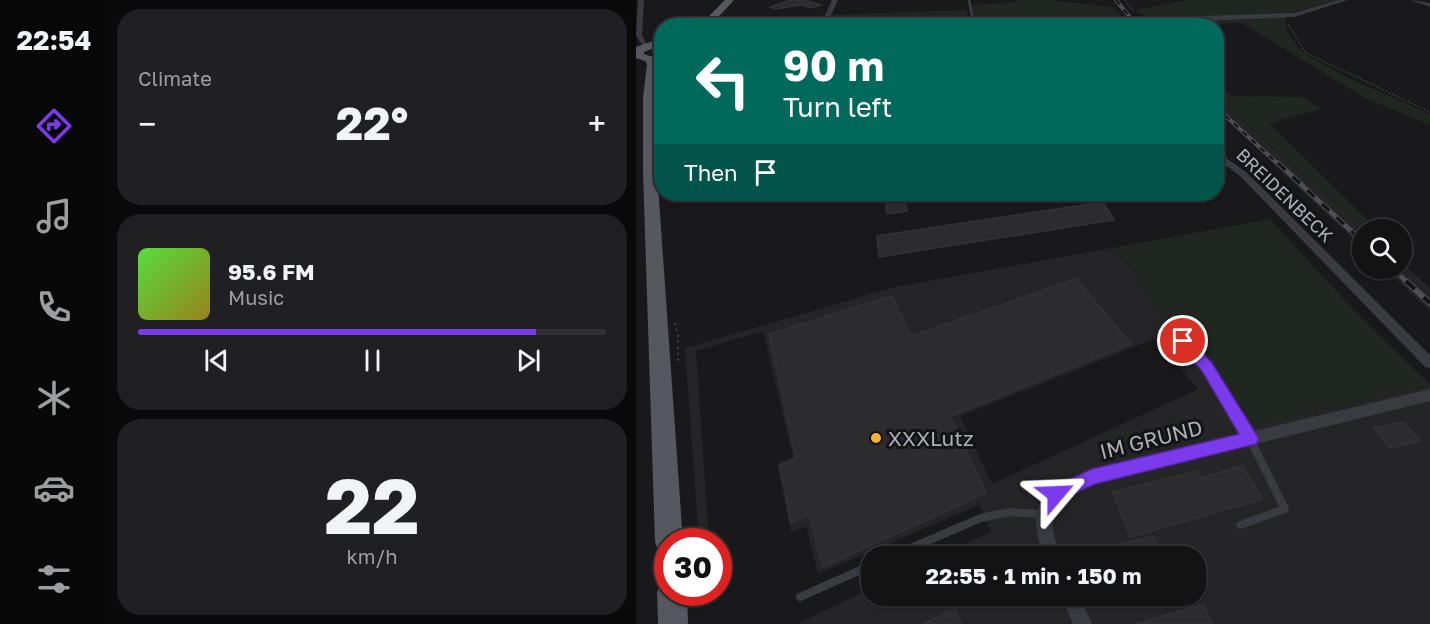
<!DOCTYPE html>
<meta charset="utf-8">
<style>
body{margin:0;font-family:"Golos Text",sans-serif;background:#202022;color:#f1f3f6;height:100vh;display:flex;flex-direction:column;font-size:22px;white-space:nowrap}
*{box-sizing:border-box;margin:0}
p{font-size:20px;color:#9d9ea0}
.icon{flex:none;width:33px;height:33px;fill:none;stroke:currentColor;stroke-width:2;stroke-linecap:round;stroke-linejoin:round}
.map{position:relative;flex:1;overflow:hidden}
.sheet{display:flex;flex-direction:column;gap:9px;padding:9px;background:#0a0a0b;width:528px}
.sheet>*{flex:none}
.banner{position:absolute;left:18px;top:18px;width:570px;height:183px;border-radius:24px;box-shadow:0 2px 4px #0004,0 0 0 2px #323234;background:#00695c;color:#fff;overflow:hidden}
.fabs{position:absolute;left:716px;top:219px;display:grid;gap:12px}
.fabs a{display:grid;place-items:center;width:60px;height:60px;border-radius:50%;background:#131314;box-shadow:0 2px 4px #0004,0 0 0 2px #323234;font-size:30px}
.speed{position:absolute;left:18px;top:528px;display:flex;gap:12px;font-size:30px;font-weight:700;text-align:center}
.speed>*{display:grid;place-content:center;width:78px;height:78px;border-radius:50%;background:#131314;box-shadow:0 2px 4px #0004,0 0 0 2px #323234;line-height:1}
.speed .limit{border:9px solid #d22;background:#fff;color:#111}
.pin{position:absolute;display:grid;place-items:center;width:51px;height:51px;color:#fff;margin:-26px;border:3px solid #fff;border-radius:50%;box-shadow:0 2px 6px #0007}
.me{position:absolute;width:66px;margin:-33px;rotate:64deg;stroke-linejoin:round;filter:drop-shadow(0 0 4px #0008)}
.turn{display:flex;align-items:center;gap:21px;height:126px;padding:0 30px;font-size:27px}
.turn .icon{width:78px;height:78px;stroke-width:2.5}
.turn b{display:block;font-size:42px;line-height:51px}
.then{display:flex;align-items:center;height:57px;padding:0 30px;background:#0003;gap:12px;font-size:22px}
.big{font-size:45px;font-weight:700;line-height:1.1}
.sheet .widget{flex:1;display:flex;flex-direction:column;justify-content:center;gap:9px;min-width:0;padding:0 21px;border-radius:24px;background:#202022}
.sheet .dial{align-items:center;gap:0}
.dial b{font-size:78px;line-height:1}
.song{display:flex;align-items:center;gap:18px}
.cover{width:72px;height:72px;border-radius:9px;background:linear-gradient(135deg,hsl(110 70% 55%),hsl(50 70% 35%))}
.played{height:6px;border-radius:3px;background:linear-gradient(90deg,#7c3aed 85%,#323234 85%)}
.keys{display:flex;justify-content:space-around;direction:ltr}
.heat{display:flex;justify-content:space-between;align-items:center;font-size:33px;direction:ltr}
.trip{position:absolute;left:225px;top:546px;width:345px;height:60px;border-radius:24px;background:#131314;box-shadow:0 2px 4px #0004,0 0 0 2px #323234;font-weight:700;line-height:60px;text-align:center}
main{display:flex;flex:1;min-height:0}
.tab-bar{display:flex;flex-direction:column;width:108px;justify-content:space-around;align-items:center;background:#080808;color:#9d9ea0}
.tab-bar .icon{width:42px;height:42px}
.tab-bar .on{color:#7c3aed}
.tab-bar b{font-size:27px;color:#f1f3f6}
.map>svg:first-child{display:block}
.built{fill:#252528;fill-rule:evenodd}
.green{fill:#1f2720}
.building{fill:#2c2c2f;stroke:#333337;stroke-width:1.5}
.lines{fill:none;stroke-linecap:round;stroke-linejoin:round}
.path-far1{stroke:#404247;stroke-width:1.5;stroke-dasharray:1.5 2;stroke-linecap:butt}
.path{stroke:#404247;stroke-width:2;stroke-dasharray:2 4;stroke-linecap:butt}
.lane-far2{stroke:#3a3b40;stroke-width:3}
.lane-far1{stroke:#3a3b40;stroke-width:7}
.lane{stroke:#3a3b40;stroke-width:8}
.street{fill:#3a3b40;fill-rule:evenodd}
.primary{fill:#56585f;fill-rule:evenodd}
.rail-far2-casing{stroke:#4d4f55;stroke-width:4}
.rail-far1-casing{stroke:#4d4f55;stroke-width:5}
.rail-casing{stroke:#4d4f55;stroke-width:6}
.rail-far2{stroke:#141416;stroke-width:2;stroke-dasharray:6;stroke-linecap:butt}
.rail-far1{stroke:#141416;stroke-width:3;stroke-dasharray:10;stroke-linecap:butt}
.rail{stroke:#141416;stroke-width:4;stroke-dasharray:12;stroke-linecap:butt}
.route{fill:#7c3aed;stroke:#51269a;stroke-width:1.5}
.poi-dot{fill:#f6b336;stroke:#141416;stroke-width:2}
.labels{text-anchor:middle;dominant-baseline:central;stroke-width:6;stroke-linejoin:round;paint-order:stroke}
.street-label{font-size:18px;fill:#abb0bb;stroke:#141416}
.near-poi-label{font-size:21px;fill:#abb0bb;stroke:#141416;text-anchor:start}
.near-street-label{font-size:21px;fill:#abb0bb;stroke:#141416}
</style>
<main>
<nav class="tab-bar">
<b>22:54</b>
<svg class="icon on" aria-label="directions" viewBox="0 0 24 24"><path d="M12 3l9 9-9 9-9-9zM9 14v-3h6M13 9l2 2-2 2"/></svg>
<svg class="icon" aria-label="music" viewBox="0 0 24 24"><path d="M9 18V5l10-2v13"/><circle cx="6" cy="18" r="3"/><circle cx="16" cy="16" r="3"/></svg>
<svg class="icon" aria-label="phone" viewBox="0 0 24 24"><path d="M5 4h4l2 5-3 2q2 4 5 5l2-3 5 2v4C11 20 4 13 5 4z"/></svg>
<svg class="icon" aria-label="climate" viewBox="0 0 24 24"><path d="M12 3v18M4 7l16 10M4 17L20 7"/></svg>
<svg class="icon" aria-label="car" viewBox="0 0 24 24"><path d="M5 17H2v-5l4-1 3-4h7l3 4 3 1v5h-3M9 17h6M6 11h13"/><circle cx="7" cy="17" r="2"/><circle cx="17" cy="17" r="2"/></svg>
<svg class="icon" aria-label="filters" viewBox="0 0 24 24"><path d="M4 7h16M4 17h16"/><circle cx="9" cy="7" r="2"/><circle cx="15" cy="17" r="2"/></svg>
</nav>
<section class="sheet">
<div class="widget"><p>Climate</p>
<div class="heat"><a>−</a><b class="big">22°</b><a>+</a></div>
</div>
<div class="widget">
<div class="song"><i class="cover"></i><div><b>95.6 FM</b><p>Music</p></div></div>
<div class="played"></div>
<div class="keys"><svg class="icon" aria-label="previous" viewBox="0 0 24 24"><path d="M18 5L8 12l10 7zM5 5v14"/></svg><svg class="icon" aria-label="pause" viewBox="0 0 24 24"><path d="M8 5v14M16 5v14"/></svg><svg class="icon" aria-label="next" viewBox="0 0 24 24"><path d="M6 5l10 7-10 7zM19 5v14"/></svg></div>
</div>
<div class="widget dial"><b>22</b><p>km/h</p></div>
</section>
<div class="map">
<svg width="794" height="624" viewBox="0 0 794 624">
<rect width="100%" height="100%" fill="#19191b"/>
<g class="built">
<polygon points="580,97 728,229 726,230 726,247 581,111"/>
<path d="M 470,249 L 486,258 L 498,271 L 515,300 L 581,369 L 618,426 L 794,385 L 794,624 L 161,624 L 235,588 L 236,596 L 560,596 L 560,556 L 303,556 L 355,532 L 343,505 L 182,574 L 170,526 L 155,532 L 141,464 L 157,457 L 127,331 L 60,351 L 73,541 L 63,541 L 49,348 L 259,287 ZM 440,279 L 494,345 L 314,416 L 350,493 L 187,567 L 173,515 L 155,523 L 144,465 L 160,459 L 133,334 L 256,296 L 275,336 ZM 518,339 L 562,389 L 356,484 L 324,416 Z"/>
<polygon points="765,262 794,288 794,311 749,269 765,268"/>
</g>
<g class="green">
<polygon points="385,0 415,0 477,7 488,19 433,26 342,25 335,5 372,3"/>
<polygon points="551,0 704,0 649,14 651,31 665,51 706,75 794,114 794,125 729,98 604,22 560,26 506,25 505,24 510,17 499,10"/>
<polygon points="330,10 334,25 79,26 87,19"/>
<polygon points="580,83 597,96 667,97 686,109 633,123 741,229 728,229 597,112 581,97"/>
<polygon points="634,219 714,306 794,385 618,426 581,369 515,300 498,271 487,258 470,249"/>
</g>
<g class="building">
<polygon points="155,0 168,0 185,5 175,8 165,5 140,9 134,7"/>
<polygon points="248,194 268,194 271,211 251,214"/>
<polygon points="281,194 340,194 284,202"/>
<polygon points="467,202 478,220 243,257 241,236"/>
<polygon points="440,279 495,344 314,416 350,493 187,567 173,515 155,523 144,465 160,459 133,334 256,296 275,336"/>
<polygon points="768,422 784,441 754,448 738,428"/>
<polygon points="607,466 626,499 494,537 477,492 560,471 564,478"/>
<polygon points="517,536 528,556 444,555"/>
<polygon points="567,604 576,624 500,624"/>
<polygon points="319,609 325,624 287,624"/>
</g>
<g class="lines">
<g class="path-far1">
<polyline points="489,0 498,12"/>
<polyline points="652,24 670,53 794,112"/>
</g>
<polyline class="path" points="39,323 42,335 42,365"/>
<polyline class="lane-far2" points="333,0 338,26"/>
<polyline class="lane-far1" points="547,341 578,379 611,433"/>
<g class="lane">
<polyline points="604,525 649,509 610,431"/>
<polyline points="256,556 345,518 373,512 408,514"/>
<polyline points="164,597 236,565"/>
</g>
<g class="street">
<polygon points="2,0 8,0 6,36 12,46 9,48 0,36"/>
<polygon points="196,0 202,0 190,26 184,26"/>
<polygon points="703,0 712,0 658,17 445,26 508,18 658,13"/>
<polygon points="776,0 794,3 794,7 777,1"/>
<polygon points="580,151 610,172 794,355 794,368 789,367 604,176 580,158"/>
<path d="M 794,389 L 794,401 L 458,484 C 412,502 410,511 424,556 L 408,556 C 387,503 409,488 456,470 Z"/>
<polygon points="425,596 443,596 456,624 437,624"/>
</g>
<g class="primary">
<polygon points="89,0 98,0 74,26 63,26"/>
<polygon points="26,38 26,45 8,52 8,54 17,57 23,64 19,98 21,171 47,542 32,542 32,555 23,552 19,542 7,171 7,98 11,64 9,61 0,58 0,47"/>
<polygon points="32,579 32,592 51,592 52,624 22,624 21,592 26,582"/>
</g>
<g class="rail-far2-casing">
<g id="rail-far2">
<polyline points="480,0 501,26"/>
<polyline points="580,107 643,165"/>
</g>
</g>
<g class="rail-far1-casing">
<g id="rail-far1">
<polyline points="642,163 726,241"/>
<polyline points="756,268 772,283"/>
</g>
</g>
<g class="rail-casing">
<polyline id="rail" points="770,281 794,303"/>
</g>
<use href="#rail-far2" class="rail-far2"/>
<use href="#rail-far1" class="rail-far1"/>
<use href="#rail" class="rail"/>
</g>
<polygon class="route" points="547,336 552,337 576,363 620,434 623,439 620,444 459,484 420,502 414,500 411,494 414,488 456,469 603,434 566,371 542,345 540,341 542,337"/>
<circle class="poi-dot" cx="240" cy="438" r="6"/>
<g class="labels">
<g class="street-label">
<text transform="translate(649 195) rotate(44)">BREIDENBECK</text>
</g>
<g class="near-poi-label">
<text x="252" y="438">XXXLutz</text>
</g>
<g class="near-street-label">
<text transform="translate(515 439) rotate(-14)">IM GRUND</text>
</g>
</g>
</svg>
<div class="fabs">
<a><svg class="icon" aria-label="search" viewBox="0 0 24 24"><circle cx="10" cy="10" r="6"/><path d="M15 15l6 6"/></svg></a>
</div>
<div class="speed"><div class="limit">30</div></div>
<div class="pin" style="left:547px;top:341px;background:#d93025"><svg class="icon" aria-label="arrive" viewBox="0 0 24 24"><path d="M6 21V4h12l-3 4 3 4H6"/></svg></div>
<svg class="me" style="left:420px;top:494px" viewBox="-20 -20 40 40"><path d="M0-17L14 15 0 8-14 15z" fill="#7c3aed" stroke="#fff" stroke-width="4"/></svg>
<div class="trip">22:55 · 1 min · 150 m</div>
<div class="banner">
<div class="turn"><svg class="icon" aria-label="left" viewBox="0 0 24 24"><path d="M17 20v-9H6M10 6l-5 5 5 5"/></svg><div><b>90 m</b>Turn left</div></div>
<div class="then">Then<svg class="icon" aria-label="arrive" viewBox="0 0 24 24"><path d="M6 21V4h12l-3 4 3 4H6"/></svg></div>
</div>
</div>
</main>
